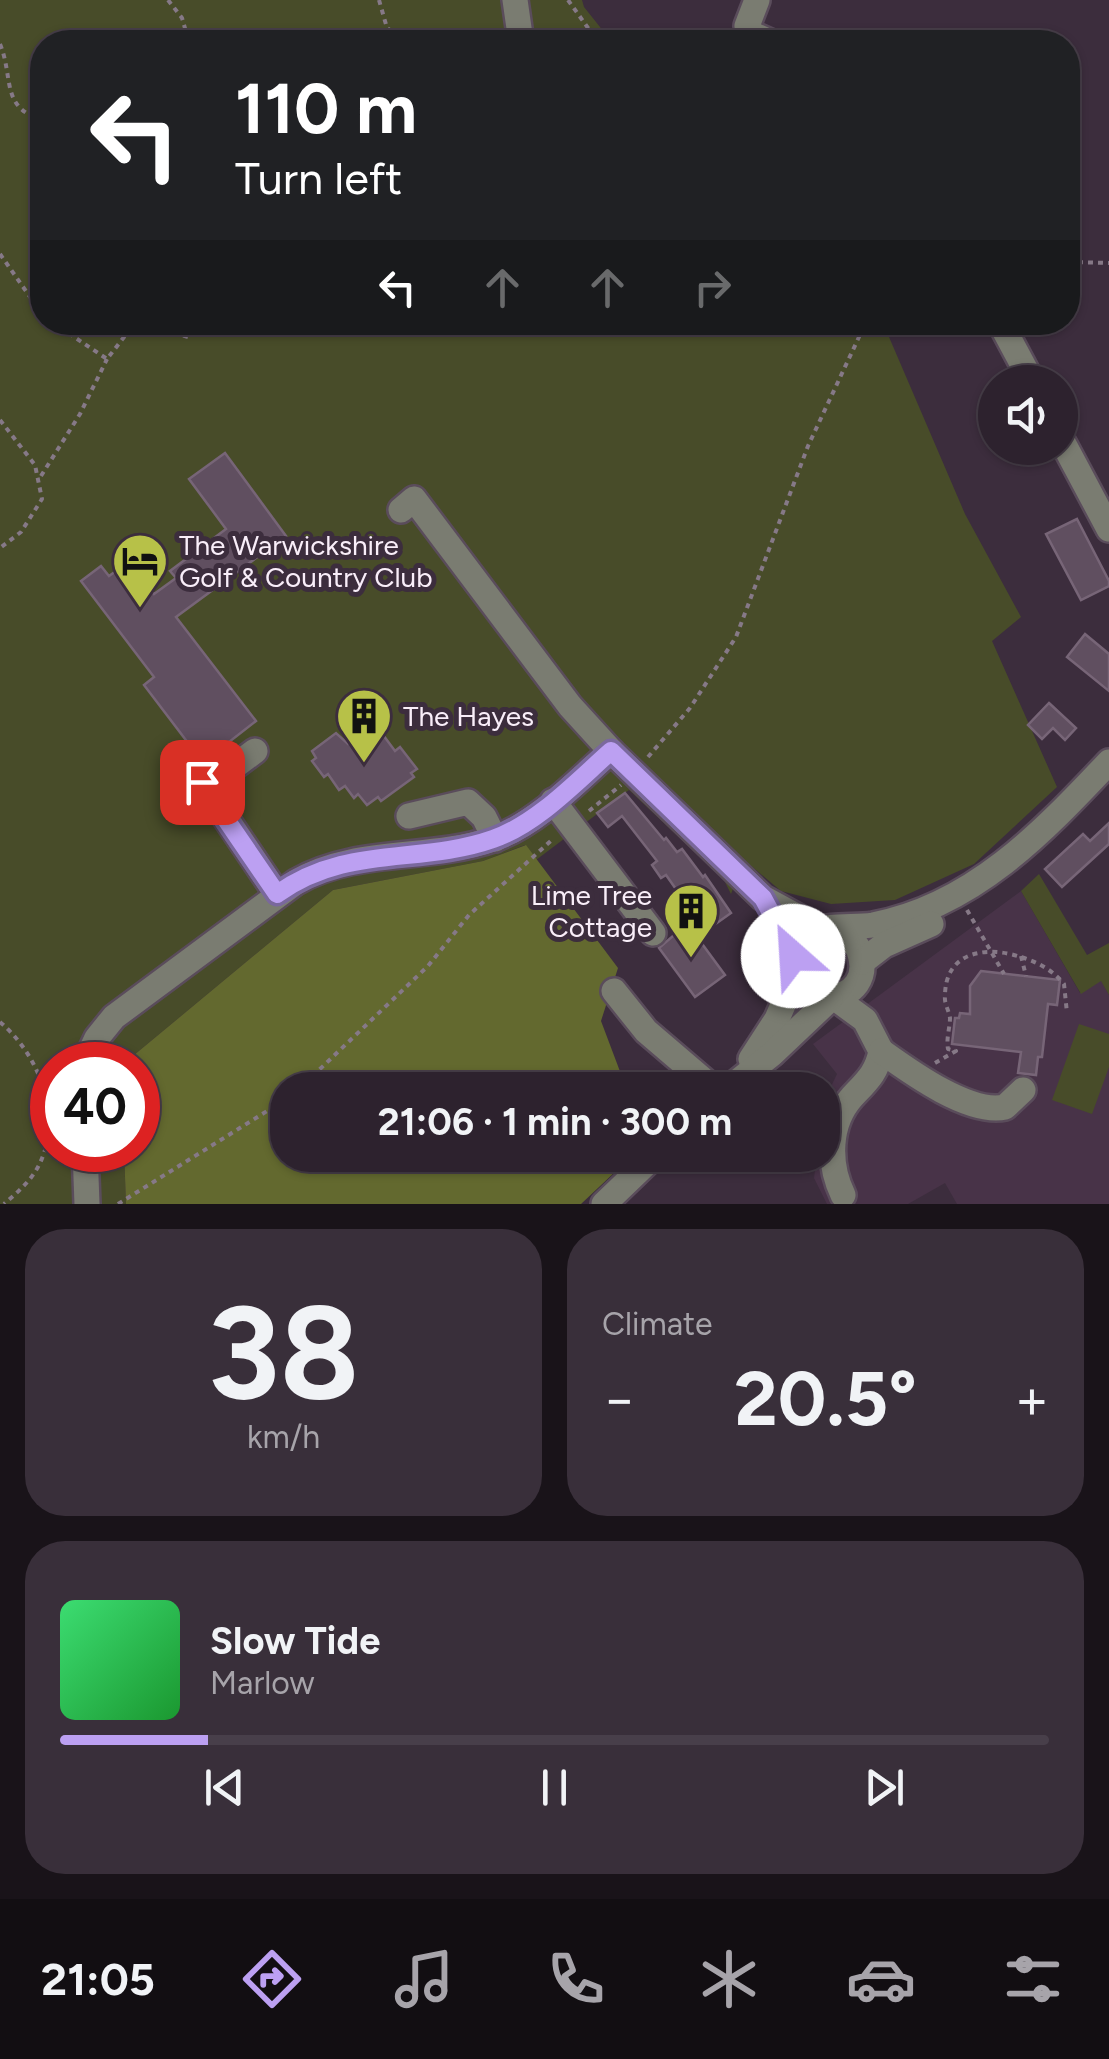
<!DOCTYPE html>
<meta charset="utf-8">
<style>
body{margin:0;font-family:Figtree,sans-serif;background:#392f3a;color:#f1f3f6;height:100vh;display:flex;flex-direction:column;font-size:38px;white-space:nowrap}
*{box-sizing:border-box;margin:0}
p{font-size:32px;color:#a7a4aa}
.icon{flex:none;width:55px;height:55px;fill:none;stroke:currentColor;stroke-width:2;stroke-linecap:round;stroke-linejoin:round}
.map{position:relative;height:1204px;overflow:hidden}
.sheet{display:flex;flex-direction:column;gap:25px;padding:25px;background:#191319;flex:1}
.sheet>*{flex:none}
.guide{position:absolute;left:30px;top:30px;width:1050px;height:305px;border-radius:40px;box-shadow:0 2px 8px #0004,0 0 0 2px #483f4a;background:#202124;color:#fff;overflow:hidden}
.buttons{position:absolute;left:978px;top:365px;display:grid;gap:20px}
.buttons a{display:grid;place-items:center;width:100px;height:100px;border-radius:50%;background:#2d222e;box-shadow:0 2px 8px #0004,0 0 0 2px #483f4a;font-size:50px}
.speed{position:absolute;left:30px;top:1042px;display:flex;gap:20px;font-size:50px;font-weight:700;text-align:center}
.speed>*{display:grid;place-content:center;width:130px;height:130px;border-radius:50%;background:#2d222e;box-shadow:0 2px 8px #0004,0 0 0 2px #483f4a;line-height:1}
.speed .limit{border:15px solid #d22;background:#fff;color:#111}
.pin{position:absolute;display:grid;place-items:center;width:85px;height:85px;color:#fff;margin:-42px;border-radius:20px;box-shadow:0 5px 15px #0006}
.me{position:absolute;width:110px;margin:-55px;rotate:334deg;stroke-linejoin:round;filter:drop-shadow(0 0 8px #0008)}
.turn{display:flex;align-items:center;gap:35px;height:210px;padding:0 40px;font-size:45px}
.turn .icon{width:130px;height:130px;stroke-width:2.5}
.turn b{display:block;font-size:70px;line-height:85px}
.lanes{display:flex;align-items:center;height:95px;padding:0 40px;background:#0003;justify-content:center;gap:50px;direction:ltr}
.lanes .off{opacity:.35}
.big{font-size:75px;font-weight:700;line-height:1.1}
.sheet .tile{flex:1;display:flex;flex-direction:column;justify-content:center;gap:15px;min-width:0;padding:0 35px;border-radius:40px;background:#392f3a}
.sheet .dial{align-items:center;gap:0}
.dial b{font-size:130px;line-height:1}
.song{display:flex;align-items:center;gap:30px}
.cover{width:120px;height:120px;border-radius:15px;background:linear-gradient(135deg,hsl(140 70% 55%),hsl(130 70% 35%))}
.played{height:10px;border-radius:5px;background:linear-gradient(90deg,#bca0f2 15%,#483f4a 15%)}
.keys{display:flex;justify-content:space-around;direction:ltr}
.heat{display:flex;justify-content:space-between;align-items:center;font-size:55px;direction:ltr}
.sheet .tiles{flex:1;display:grid;gap:25px;grid-template-columns:1fr 1fr}
.tile:last-child{grid-column:span 2}
.trip{position:absolute;left:270px;top:1072px;width:570px;height:100px;border-radius:40px;background:#2d222e;box-shadow:0 2px 8px #0004,0 0 0 2px #483f4a;font-weight:700;line-height:100px;text-align:center}
.dock{display:flex;height:160px;justify-content:space-around;align-items:center;background:#120e12;color:#a7a4aa}
.dock .icon{width:70px;height:70px}
.dock .on{color:#bca0f2}
.dock b{font-size:45px;color:#f1f3f6}
.map>svg:first-child{display:block}
.built{fill:#483348}
.green{fill:#484c29}
.forest{fill:#63692f}
.building{fill:#604f60;stroke:#776577;stroke-width:2.5}
.lines{fill:none;stroke-linecap:round;stroke-linejoin:round}
.minor-casing{stroke:#5a4c5b;stroke-width:30}
.path{stroke:#867987;stroke-width:4;stroke-dasharray:5 5;stroke-linecap:butt}
.minor{stroke:#7a7c71;stroke-width:25}
.route-casing{stroke:#7a689d;stroke-width:25}
.route{stroke:#bca0f2;stroke-width:18}
.labels{text-anchor:middle;dominant-baseline:central;stroke-width:10;stroke-linejoin:round;paint-order:stroke}
.poi-label{font-size:28px;fill:#f9eef9;stroke:#3c2d3d;text-anchor:start}
</style>
<div class="map">
<svg width="1109" height="1204" viewBox="0 0 1109 1204">
<rect width="100%" height="100%" fill="#3c2d3d"/>
<polygon class="built" points="1021,891 1080,993 1101,980 1109,995 1109,1204 957,1204 945,1183 908,1204 827,1204 814,1178 817,1155 822,1155 823,1103 837,1074 813,1044"/>
<g class="green">
<polygon points="0,0 582,0 584,7 612,42 42,42 42,322 883,323 965,514 1021,617 992,641 1057,787 974,864 895,900 831,904 781,891 744,860 731,894 724,880 629,790 536,860 525,845 483,861 333,890 122,1065 52,1065 52,1150 124,1150 126,1204 0,1204"/>
<polygon points="1039,874 1087,955 1109,943 1109,995 1101,981 1081,994 1021,891"/>
<polygon points="1079,1024 1109,1034 1109,1067 1092,1114 1052,1100"/>
</g>
<polygon class="forest" points="526,845 618,968 601,1021 627,1090 288,1090 288,1155 633,1155 581,1204 126,1204 124,1150 138,1150 138,1065 122,1065 333,890 483,861"/>
<g class="building">
<polygon points="225,453 286,536 176,617 256,721 206,760 195,752 144,685 154,677 81,581 101,566 109,576 130,561 154,594 176,578 170,571 226,529 189,479"/>
<polygon points="1077,519 1109,581 1109,586 1081,600 1046,534"/>
<polygon points="1085,634 1109,654 1109,691 1067,657"/>
<polygon points="1049,703 1076,728 1065,740 1053,728 1042,739 1028,725"/>
<polygon points="375,724 395,751 400,747 417,769 411,773 414,777 381,801 378,797 367,805 358,794 354,798 345,786 339,790 328,774 324,777 312,761 316,758 312,751 336,733 348,744"/>
<polygon points="625,793 664,840 666,838 677,852 682,849 703,877 705,875 731,913 714,925 693,896 685,902 666,875 661,878 652,865 657,861 622,816 608,827 597,813"/>
<polygon points="1109,823 1109,844 1062,887 1045,869 1083,834 1090,841"/>
<polygon points="681,929 693,946 700,941 725,975 695,997 659,948"/>
<polygon points="981,971 1060,980 1057,1005 1048,1004 1042,1057 1038,1057 1036,1075 1018,1073 1021,1052 952,1044 955,1018 959,1018 960,1013 970,1014 970,986"/>
</g>
<g class="lines">
<g class="minor-casing">
<g id="minor">
<polyline points="515,0 521,42"/>
<polyline points="757,0 747,26 752,34 770,42"/>
<polyline points="1000,322 1032,382"/>
<polyline points="1060,437 1109,529"/>
<polyline points="401,510 414,499 570,706 611,751"/>
<polyline points="255,751 211,784 211,796 277,894"/>
<polyline points="191,767 202,782 211,784"/>
<polyline points="553,801 653,933"/>
<polyline points="409,816 468,802 484,817 495,839"/>
<path d="M 834,929 L 857,946 C 886,1012 776,1014 793,954 C 796,944 803,936 813,932 C 830,924 855,928 873,925 C 973,906 1042,833 1109,762"/>
<polyline points="862,962 884,945 931,924"/>
<polyline points="614,991 646,1031 715,1090"/>
<path d="M 835,998 L 865,1020 L 881,1051 C 877,1073 866,1082 852,1097 C 828,1124 828,1164 843,1195"/>
<path d="M 881,1051 C 909,1071 969,1115 1005,1107 L 1023,1090"/>
<polyline points="751,1059 777,1019 795,977"/>
<path d="M 84,1065 L 97,1038 L 114,1017 L 296,882 C 356,847 429,861 493,839 C 537,824 577,781 611,751 L 763,898 L 820,929"/>
<polyline points="727,1090 772,1054 830,999"/>
<polyline points="85,1150 87,1204"/>
<polyline points="604,1204 655,1155"/>
</g>
</g>
<g class="path">
<polyline points="168,0 182,18 189,42"/>
<polyline points="379,0 387,28 407,42"/>
<polyline points="568,0 598,42"/>
<path d="M 0,44 C 14,78 0,107 42,120"/>
<polyline points="0,254 42,314"/>
<polyline points="1068,262 1109,263"/>
<polyline points="52,322 107,359 135,323"/>
<polyline points="135,322 188,337 215,322"/>
<polyline points="0,420 35,465 42,499 21,532 0,548"/>
<polyline points="41,476 80,414 107,359"/>
<polyline points="648,757 690,708 736,637 808,446 866,322"/>
<polyline points="589,811 621,785"/>
<polyline points="967,910 1004,974"/>
<polyline points="1021,956 1026,976"/>
<path d="M 0,1022 C 38,1054 63,1114 40,1163 C 32,1180 18,1192 4,1204"/>
<path d="M 935,1063 L 956,1051 L 948,1049 C 946,1038 950,1028 950,1018 C 949,1010 944,1004 945,996 C 945,956 978,947 1010,954 C 1031,959 1050,967 1064,984 L 1067,1013"/>
<polyline points="298,1090 428,966 469,915 554,838"/>
<polyline points="118,1204 288,1098"/>
</g>
<use href="#minor" class="minor"/>
</g>
<g class="lines">
<g class="route-casing">
<path id="route" d="M 202,782 L 211,784 L 210,796 L 277,894 C 347,844 419,865 493,839 C 537,824 577,781 611,751 L 763,898 L 789,946 L 792,962 L 793,956"/>
</g>
<use href="#route" class="route"/>
</g>
<defs>
<g id="hotel-pin" transform="scale(2.875)"><path d="M0 17L-7.5 6A9.5 9.5 0 1 1 7.5 6Z" fill="#b7c148" stroke="#3c2d3d"/><path d="M-6-4.5h1.5V1H6V5H4.5V3h-9V5H-6ZM-4 0a1.8 1.8 0 1 1 3.6 0ZM.5 0V-2.5h3Q6-2.5 6 0Z" fill="#111"/></g>
<g id="building-pin" transform="scale(2.875)"><path d="M0 17L-7.5 6A9.5 9.5 0 1 1 7.5 6Z" fill="#b7c148" stroke="#3c2d3d"/><path d="M-4-6H4V6H1V3H-1V6H-4ZM-2.5-4.3h1.7v1.8h-1.7ZM.8-4.3h1.7v1.8H.8ZM-2.5-1h1.7V.8h-1.7ZM.8-1h1.7V.8H.8Z" fill="#111"/></g>
</defs>
<g fill-rule="evenodd">
<use href="#hotel-pin" x="140" y="561"/>
<use href="#building-pin" x="364" y="716"/>
<use href="#building-pin" x="691" y="911"/>
</g>
<g class="labels">
<g class="poi-label">
<text x="179" y="545">The Warwickshire<tspan x="179" dy="32">Golf &amp; Country Club</tspan></text>
<text x="403" y="716">The Hayes</text>
<text x="652" y="895" text-anchor="end">Lime Tree<tspan x="652" dy="32">Cottage</tspan></text>
</g>
</g>
</svg>
<div class="buttons">
<a><svg class="icon" aria-label="sound" viewBox="0 0 24 24"><path d="M4 9h4l5-4v14l-5-4H4zM17 9q2 3 0 6"/></svg></a>
</div>
<div class="speed"><div class="limit">40</div></div>
<div class="pin" style="left:202px;top:782px;background:#d93025"><svg class="icon" aria-label="arrive" viewBox="0 0 24 24"><path d="M6 21V4h12l-3 4 3 4H6"/></svg></div>
<svg class="me" style="left:793px;top:956px" viewBox="-20 -20 40 40"><circle r="19" fill="#fff"/><path d="M0-13L10 11 0 6-10 11z" fill="#bca0f2"/></svg>
<div class="trip">21:06 · 1 min · 300 m</div>
<div class="guide">
<div class="turn"><svg class="icon" aria-label="left" viewBox="0 0 24 24"><path d="M17 20v-9H6M10 6l-5 5 5 5"/></svg><div><b>110 m</b>Turn left</div></div>
<div class="lanes"><svg class="icon" aria-label="left" viewBox="0 0 24 24"><path d="M17 20v-9H6M10 6l-5 5 5 5"/></svg><svg class="icon off" aria-label="ahead" viewBox="0 0 24 24"><path d="M12 20V5M6 11l6-6 6 6"/></svg><svg class="icon off" aria-label="ahead" viewBox="0 0 24 24"><path d="M12 20V5M6 11l6-6 6 6"/></svg><svg class="icon off" aria-label="right" viewBox="0 0 24 24"><path d="M7 20v-9h11M14 6l5 5-5 5"/></svg></div>
</div>
</div>
<section class="sheet">
<div class="tiles">
<div class="tile dial"><b>38</b><p>km/h</p></div>
<div class="tile"><p>Climate</p>
<div class="heat"><a>−</a><b class="big">20.5°</b><a>+</a></div>
</div>
<div class="tile">
<div class="song"><i class="cover"></i><div><b>Slow Tide</b><p>Marlow</p></div></div>
<div class="played"></div>
<div class="keys"><svg class="icon" aria-label="previous" viewBox="0 0 24 24"><path d="M18 5L8 12l10 7zM5 5v14"/></svg><svg class="icon" aria-label="pause" viewBox="0 0 24 24"><path d="M8 5v14M16 5v14"/></svg><svg class="icon" aria-label="next" viewBox="0 0 24 24"><path d="M6 5l10 7-10 7zM19 5v14"/></svg></div>
</div>
</div>
</section>
<nav class="dock">
<b>21:05</b>
<svg class="icon on" aria-label="directions" viewBox="0 0 24 24"><path d="M12 3l9 9-9 9-9-9zM9 14v-3h6M13 9l2 2-2 2"/></svg>
<svg class="icon" aria-label="music" viewBox="0 0 24 24"><path d="M9 18V5l10-2v13"/><circle cx="6" cy="18" r="3"/><circle cx="16" cy="16" r="3"/></svg>
<svg class="icon" aria-label="phone" viewBox="0 0 24 24"><path d="M5 4h4l2 5-3 2q2 4 5 5l2-3 5 2v4C11 20 4 13 5 4z"/></svg>
<svg class="icon" aria-label="climate" viewBox="0 0 24 24"><path d="M12 3v18M4 7l16 10M4 17L20 7"/></svg>
<svg class="icon" aria-label="car" viewBox="0 0 24 24"><path d="M5 17H2v-5l4-1 3-4h7l3 4 3 1v5h-3M9 17h6M6 11h13"/><circle cx="7" cy="17" r="2"/><circle cx="17" cy="17" r="2"/></svg>
<svg class="icon" aria-label="filters" viewBox="0 0 24 24"><path d="M4 7h16M4 17h16"/><circle cx="9" cy="7" r="2"/><circle cx="15" cy="17" r="2"/></svg>
</nav>
